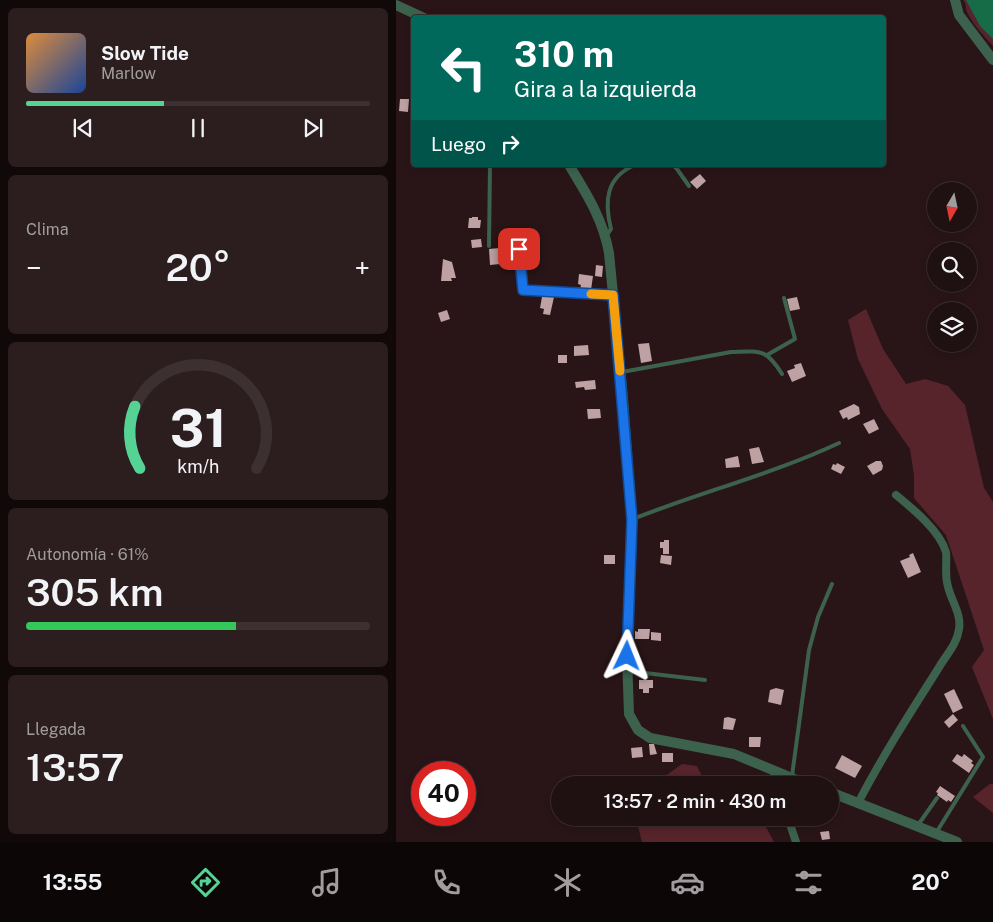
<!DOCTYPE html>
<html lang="es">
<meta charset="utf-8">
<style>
body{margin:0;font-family:"Public Sans",sans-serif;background:#2c1e1f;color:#f1f3f6;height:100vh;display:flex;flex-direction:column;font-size:19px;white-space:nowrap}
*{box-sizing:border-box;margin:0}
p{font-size:16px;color:#a19d9f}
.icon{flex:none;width:28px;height:28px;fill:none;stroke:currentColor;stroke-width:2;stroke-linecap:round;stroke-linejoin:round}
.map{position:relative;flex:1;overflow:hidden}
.panel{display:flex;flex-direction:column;gap:8px;padding:8px;background:#110909;width:396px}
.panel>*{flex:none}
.guide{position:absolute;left:15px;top:15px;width:475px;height:152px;border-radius:5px;box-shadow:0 2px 8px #0003,0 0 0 1px #3c3031;background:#00695c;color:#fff;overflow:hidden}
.needle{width:32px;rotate:189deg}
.tools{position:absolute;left:531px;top:182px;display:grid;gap:10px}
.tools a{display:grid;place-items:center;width:50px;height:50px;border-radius:50%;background:#1f1011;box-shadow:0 2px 8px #0003,0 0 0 1px #3c3031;font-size:25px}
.speed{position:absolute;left:15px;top:761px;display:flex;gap:10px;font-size:25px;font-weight:700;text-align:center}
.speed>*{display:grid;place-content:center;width:65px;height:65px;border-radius:50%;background:#1f1011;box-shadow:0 2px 8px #0003,0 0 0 1px #3c3031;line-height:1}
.speed .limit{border:8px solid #d22;background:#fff;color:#111}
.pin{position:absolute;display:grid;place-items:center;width:42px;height:42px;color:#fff;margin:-21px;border-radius:10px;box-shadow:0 2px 8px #0006}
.me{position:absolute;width:55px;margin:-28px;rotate:2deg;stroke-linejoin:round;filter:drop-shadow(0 0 4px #0008)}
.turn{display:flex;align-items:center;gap:18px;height:105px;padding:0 20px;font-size:22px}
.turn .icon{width:65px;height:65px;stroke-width:2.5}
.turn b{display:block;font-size:35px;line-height:42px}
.then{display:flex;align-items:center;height:48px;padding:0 20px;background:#0003;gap:10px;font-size:19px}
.big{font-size:38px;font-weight:600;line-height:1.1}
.panel .tile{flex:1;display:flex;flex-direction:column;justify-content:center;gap:8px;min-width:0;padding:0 18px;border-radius:8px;background:#2c1e1f}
.panel .dial{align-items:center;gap:0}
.dial svg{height:130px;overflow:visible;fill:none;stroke:#3c3031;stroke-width:7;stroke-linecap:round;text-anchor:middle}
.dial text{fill:#f1f3f6;stroke:none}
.song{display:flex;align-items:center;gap:15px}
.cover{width:60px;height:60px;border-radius:8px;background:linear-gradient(135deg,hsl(30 70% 55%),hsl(220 70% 35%))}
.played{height:5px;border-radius:2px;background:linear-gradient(90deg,#54d395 40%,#3c3031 40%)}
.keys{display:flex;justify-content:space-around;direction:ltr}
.heat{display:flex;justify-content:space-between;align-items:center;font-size:28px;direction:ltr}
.charge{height:8px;border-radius:4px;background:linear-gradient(90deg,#34c759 61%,#3c3031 0)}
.trip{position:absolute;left:155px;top:776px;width:288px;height:50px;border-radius:25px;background:#1f1011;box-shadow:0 2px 8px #0003,0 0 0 1px #3c3031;font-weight:600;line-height:50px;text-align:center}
.tab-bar{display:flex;height:80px;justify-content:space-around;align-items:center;background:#0c0607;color:#a19d9f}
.tab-bar .icon{width:35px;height:35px}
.tab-bar .active{color:#54d395}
.tab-bar b{font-size:22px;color:#f1f3f6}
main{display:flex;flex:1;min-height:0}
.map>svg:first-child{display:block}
.green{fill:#57242c}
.water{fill:#156c46}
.building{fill:#bda1a3}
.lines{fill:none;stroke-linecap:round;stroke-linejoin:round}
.service{stroke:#3c624d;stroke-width:4}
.minor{stroke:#3c624d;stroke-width:8}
.tertiary{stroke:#3c624d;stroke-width:10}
.route-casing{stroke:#114b97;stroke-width:12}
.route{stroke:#1a73e8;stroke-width:9}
.slow{stroke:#f59e0b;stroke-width:9}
</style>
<main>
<section class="panel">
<div class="tile">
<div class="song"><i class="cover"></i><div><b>Slow Tide</b><p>Marlow</p></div></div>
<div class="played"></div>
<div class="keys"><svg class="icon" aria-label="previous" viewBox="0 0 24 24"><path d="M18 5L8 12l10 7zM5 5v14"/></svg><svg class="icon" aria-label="pause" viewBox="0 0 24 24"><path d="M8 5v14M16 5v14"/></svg><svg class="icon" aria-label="next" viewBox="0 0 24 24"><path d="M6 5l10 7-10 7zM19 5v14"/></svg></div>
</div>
<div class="tile"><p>Clima</p>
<div class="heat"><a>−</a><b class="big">20°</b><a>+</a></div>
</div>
<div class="tile dial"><svg viewBox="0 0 100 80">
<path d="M14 69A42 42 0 1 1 86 69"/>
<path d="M14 69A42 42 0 0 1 11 31" stroke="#54d395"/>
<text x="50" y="56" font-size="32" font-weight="700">31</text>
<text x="50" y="72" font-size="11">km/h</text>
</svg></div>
<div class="tile"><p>Autonomía · 61%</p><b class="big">305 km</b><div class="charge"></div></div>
<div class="tile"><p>Llegada</p><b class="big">13:57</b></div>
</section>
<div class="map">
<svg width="597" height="842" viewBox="0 0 597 842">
<rect width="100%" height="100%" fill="#291517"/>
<g class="green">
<path d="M 567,0 L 597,0 L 597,46 C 588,36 577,25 571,12 C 569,7 571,4 567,0 Z"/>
<polygon points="470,309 487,349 510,384 529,379 552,386 569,405 588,488 597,502 597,719 576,667 588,650 550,535 518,498 518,475 514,449 486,409 462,359 452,320"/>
<polygon points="286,764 301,766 310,785 245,785 272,774"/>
<polygon points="594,784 597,784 597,813 577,797"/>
<polygon points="240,818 323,818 324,819 341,821 341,818 365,818 378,842 246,842"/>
</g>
<polygon class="water" points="570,0 597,0 597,39 584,26"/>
<g class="building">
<polygon points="4,99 13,99 12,112 3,111"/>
<polygon points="304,174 310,181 301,189 294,182"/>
<polygon points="76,217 82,217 82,220 85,220 84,228 72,228 73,218 76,218"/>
<polygon points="85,239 86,247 76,248 75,240"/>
<polygon points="114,247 115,263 94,265 93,249"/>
<polygon points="47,259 56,262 60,278 55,278 56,281 45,281"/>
<polygon points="200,265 207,266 206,277 199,276"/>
<polygon points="183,274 197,276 195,290 184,289 185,285 182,284"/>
<polygon points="150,295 158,297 154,315 147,314 148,309 144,308 146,297 149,297"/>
<polygon points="401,297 404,309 394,311 391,299"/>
<polygon points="51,310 54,319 45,322 42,313"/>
<polygon points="253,343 256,361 245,363 242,344"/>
<polygon points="192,345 193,355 178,356 178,346"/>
<rect x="162" y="355" width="9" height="8"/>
<polygon points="405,363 410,376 396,382 391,371 399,368 398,365"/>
<polygon points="199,380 200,389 189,390 188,387 180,388 179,382"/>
<polygon points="458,404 463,407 464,414 452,420 451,417 447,419 443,411"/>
<polygon points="191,409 204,409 205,418 192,419"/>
<polygon points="478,419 483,429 473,434 467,424"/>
<polygon points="363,447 368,462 356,464 353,449"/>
<polygon points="342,456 344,467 330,468 329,459"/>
<polygon points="480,461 485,461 487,466 486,470 477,475 471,466"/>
<polygon points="441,463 449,467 445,474 435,469 437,464 440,465"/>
<polygon points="268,540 273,540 273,554 267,554 267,548 264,548 264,542 268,542"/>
<polygon points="517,553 525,572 512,578 504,561 514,557 513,555"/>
<rect x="208" y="555" width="11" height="9"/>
<polygon points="265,555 276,556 275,565 264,563"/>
<polygon points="242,629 254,629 253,639 239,639 239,631 242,632"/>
<polygon points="255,632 265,633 265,641 255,640"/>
<polygon points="243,680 257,680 257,688 253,688 253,693 247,693 247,689 243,689"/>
<polygon points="380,688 388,690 385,705 372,702 374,690"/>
<polygon points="558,689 567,708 557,713 548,694"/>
<polygon points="557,714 562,720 553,728 548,722"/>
<polygon points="332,717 340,719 337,730 327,729 328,718"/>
<polygon points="353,737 365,737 364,747 353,747"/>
<polygon points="253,744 258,744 261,754 254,755"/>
<polygon points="246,747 247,757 236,758 235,748"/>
<rect x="266" y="753" width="11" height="9"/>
<polygon points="561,754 566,757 568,754 577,761 575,763 578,765 573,773 556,761"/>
<polygon points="446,755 466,766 459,778 439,768"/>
<polygon points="544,786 559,796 555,802 552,800 551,802 541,795 542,793 540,792"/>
<polygon points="433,831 434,839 426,840 424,832"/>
</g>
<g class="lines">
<g class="service">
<polyline points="277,165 281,169 293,186"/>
<path d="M 210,236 L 215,229 C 208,201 210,177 239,165"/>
<polyline points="93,246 94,165"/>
<polyline points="123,249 127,290 216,295"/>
<polyline points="371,355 399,339 388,298"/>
<path d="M 226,372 L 335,352 C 364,351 370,348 386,374"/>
<path d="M 237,519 C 305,492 377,474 443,443"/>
<polyline points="232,671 309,680"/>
<polyline points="396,776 413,650 422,617 436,584"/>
<polyline points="522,825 541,798"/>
<polyline points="540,833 587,757 567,726"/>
</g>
<g class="minor">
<polyline points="377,771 382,785"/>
<path d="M 462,803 C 486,757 514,713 542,669 C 549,656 561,645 563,629 C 566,613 553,598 551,582 C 549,573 551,559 550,552 C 544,531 516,508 500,495"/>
<polyline points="392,818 400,842"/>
</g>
<g class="tertiary">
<polyline points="559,0 563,15 597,60"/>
<polyline points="0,5 28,18"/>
<path d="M 173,165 C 190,193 207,219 213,253 L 227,398 L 236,520 L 231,656 L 233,714 L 242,730 L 254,738 L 338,754 L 413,785"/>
<polyline points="434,792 561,842"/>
</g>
</g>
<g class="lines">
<g class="route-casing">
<polyline id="route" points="123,249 127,290 217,295 236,520 231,656"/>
</g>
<use href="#route" class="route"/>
<polyline class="slow" points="195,294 217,295 224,371"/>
</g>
</svg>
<div class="tools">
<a><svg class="needle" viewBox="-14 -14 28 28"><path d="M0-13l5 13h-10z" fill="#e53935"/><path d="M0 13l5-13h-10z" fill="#a19d9f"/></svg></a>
<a><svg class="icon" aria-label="search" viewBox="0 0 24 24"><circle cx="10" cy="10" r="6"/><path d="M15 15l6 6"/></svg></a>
<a><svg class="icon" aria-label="layers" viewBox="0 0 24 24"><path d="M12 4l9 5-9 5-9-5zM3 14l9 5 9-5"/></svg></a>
</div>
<div class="speed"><div class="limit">40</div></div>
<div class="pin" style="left:123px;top:249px;background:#d93025"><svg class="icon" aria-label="arrive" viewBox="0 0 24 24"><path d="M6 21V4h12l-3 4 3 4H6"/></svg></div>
<svg class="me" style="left:231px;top:656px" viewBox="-20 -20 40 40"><path d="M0-17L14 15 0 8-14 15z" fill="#1a73e8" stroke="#fff" stroke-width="4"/></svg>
<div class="trip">13:57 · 2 min · 430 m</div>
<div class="guide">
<div class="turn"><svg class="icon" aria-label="left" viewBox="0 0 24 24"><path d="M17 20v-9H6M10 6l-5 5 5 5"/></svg><div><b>310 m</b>Gira a la izquierda</div></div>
<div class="then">Luego<svg class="icon" aria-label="right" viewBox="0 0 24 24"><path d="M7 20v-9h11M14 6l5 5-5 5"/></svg></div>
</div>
</div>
</main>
<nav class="tab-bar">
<b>13:55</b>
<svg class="icon active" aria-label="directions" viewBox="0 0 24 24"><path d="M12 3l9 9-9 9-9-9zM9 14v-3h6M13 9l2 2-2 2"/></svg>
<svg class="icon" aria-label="music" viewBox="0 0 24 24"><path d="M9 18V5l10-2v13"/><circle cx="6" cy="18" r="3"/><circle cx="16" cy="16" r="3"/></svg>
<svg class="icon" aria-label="phone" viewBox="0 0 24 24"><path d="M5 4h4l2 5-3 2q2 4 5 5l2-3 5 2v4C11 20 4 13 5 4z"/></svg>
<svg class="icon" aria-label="climate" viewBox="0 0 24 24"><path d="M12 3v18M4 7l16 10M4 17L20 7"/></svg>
<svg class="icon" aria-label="car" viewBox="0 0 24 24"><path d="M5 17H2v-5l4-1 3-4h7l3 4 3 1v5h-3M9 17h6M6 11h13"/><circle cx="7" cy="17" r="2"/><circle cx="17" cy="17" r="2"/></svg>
<svg class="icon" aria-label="filters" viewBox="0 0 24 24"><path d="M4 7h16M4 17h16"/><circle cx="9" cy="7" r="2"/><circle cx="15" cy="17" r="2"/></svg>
<b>20°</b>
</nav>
